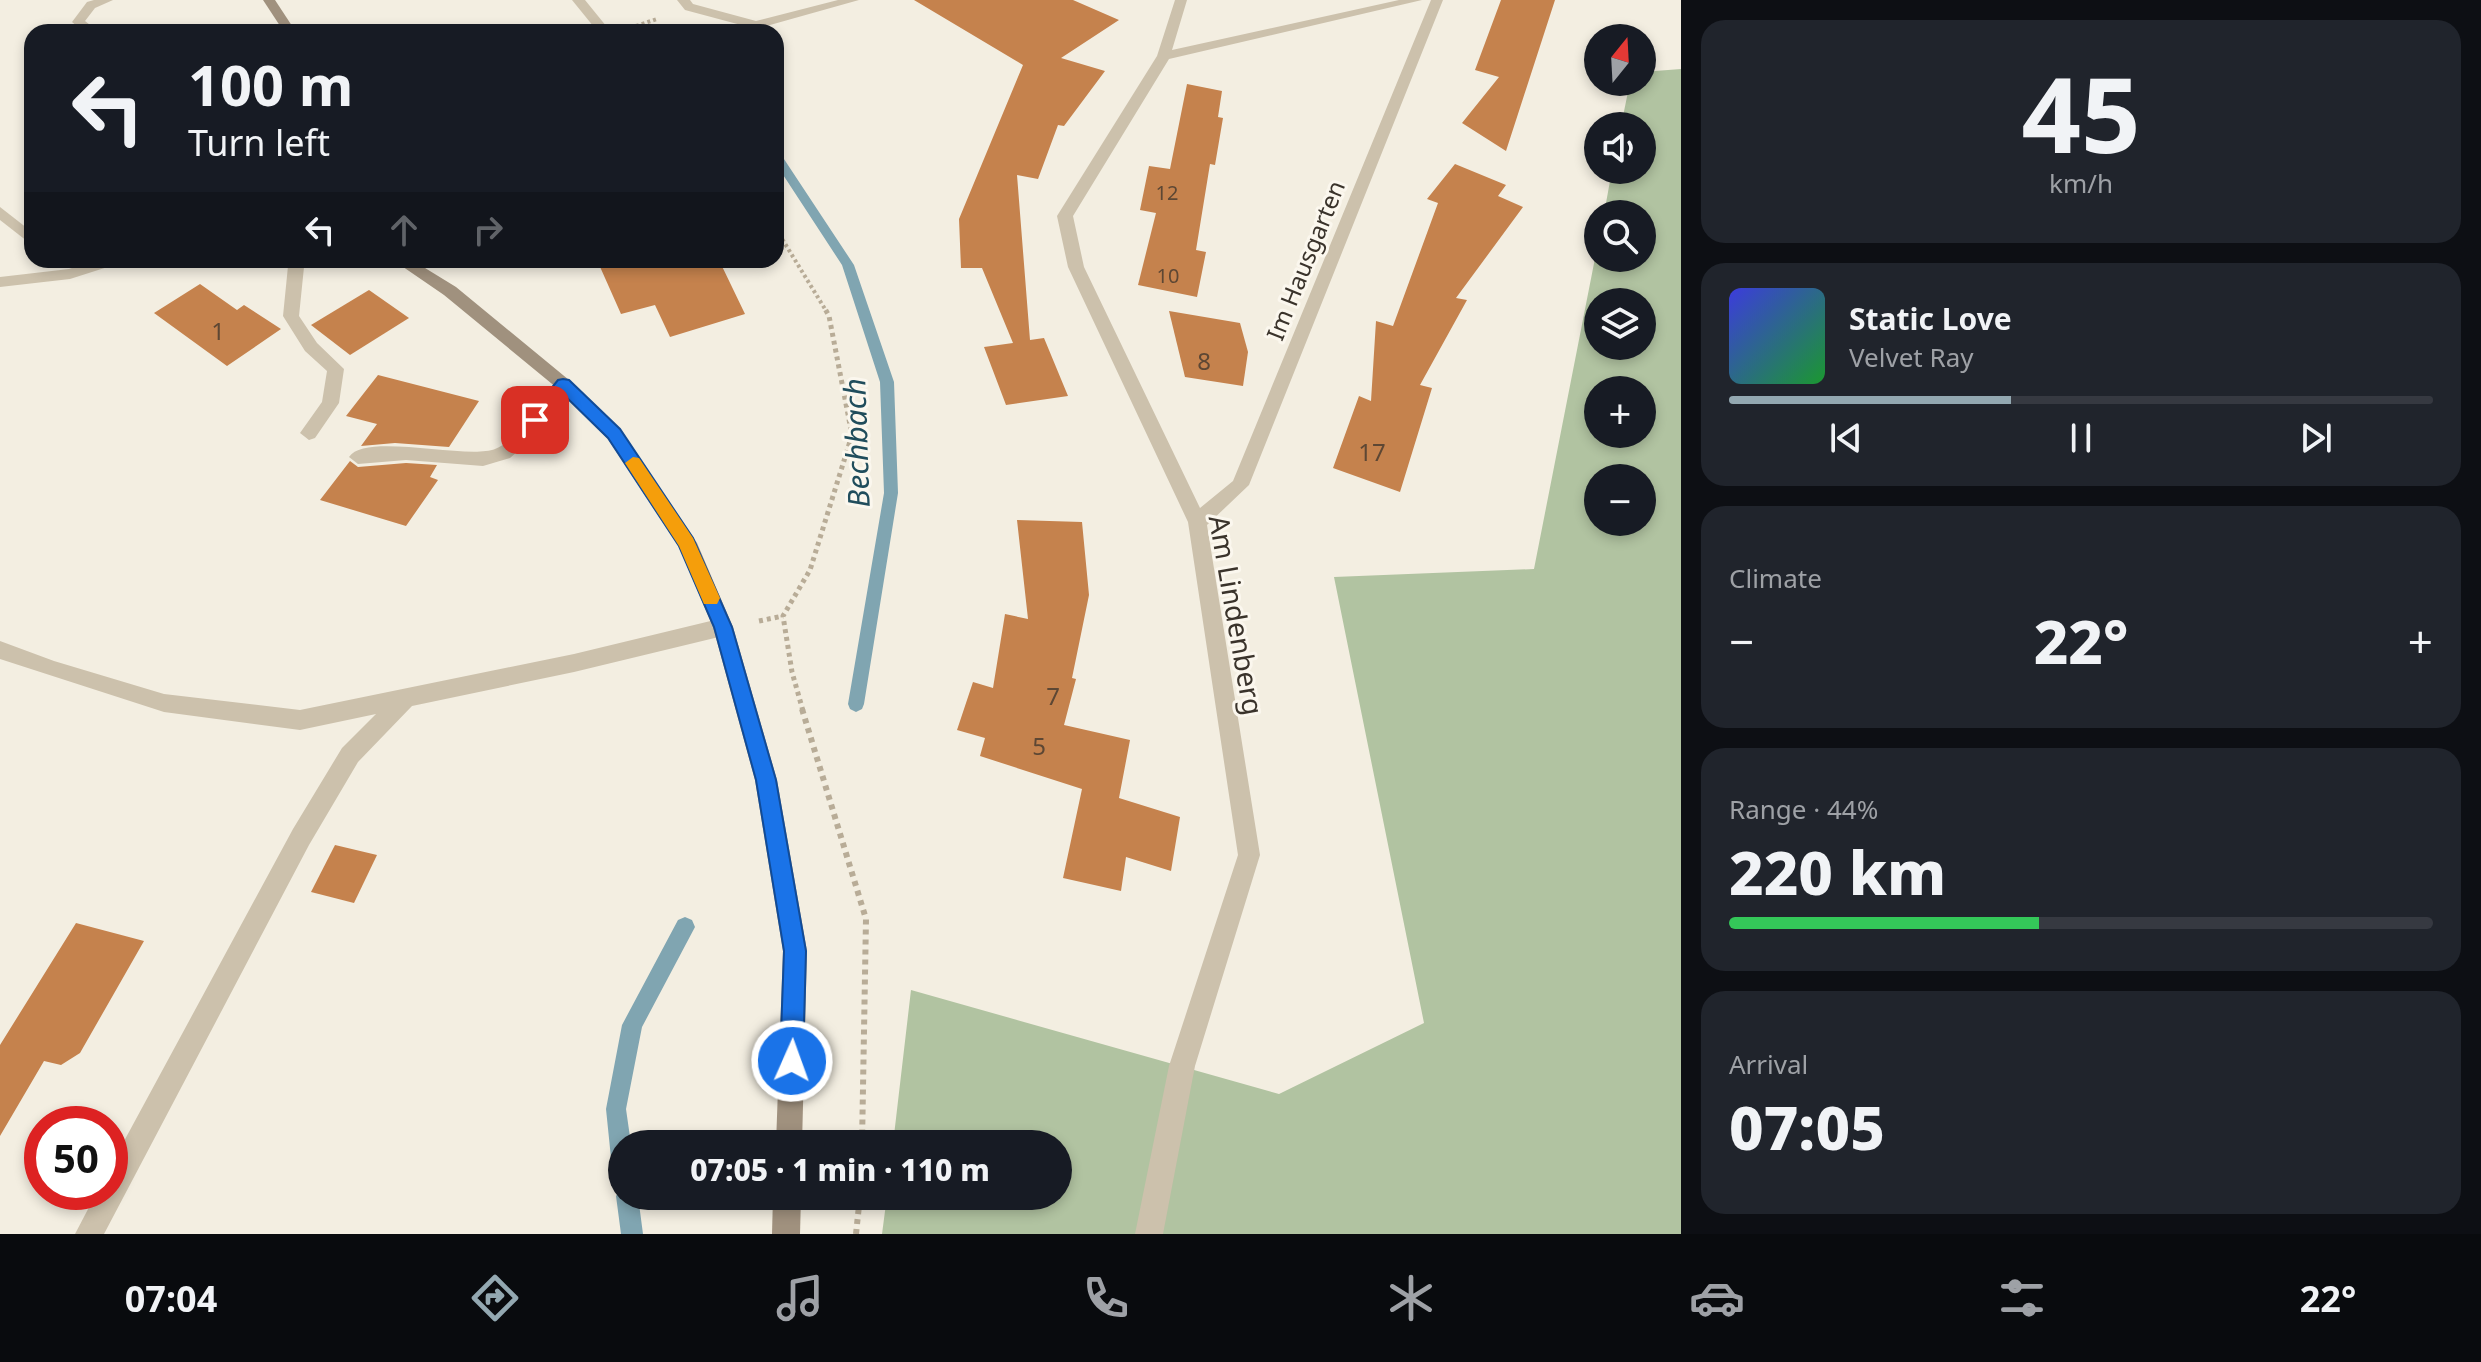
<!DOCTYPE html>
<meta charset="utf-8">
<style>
body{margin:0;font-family:"Noto Sans",sans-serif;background:#20242c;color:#f1f3f6;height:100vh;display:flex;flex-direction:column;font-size:30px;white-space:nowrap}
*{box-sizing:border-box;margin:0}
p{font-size:26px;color:#9ea1a6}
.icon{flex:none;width:44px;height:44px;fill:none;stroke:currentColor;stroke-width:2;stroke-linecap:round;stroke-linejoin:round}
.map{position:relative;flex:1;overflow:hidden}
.panel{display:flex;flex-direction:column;gap:20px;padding:20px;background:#0d0f14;width:800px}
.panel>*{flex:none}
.hud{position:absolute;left:24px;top:24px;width:760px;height:244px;border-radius:24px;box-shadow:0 4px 12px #0003;background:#171b24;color:#f1f3f6;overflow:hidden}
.needle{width:52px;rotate:18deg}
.fabs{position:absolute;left:1584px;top:24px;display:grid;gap:16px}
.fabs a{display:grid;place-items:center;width:72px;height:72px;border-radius:50%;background:#171b24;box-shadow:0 4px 12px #0003;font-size:40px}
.speed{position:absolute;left:24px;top:1106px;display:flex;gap:16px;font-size:40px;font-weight:700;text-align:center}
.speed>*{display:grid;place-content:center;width:104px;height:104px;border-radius:50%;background:#171b24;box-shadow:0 4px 12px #0003;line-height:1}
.speed .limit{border:12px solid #d22;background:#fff;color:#111}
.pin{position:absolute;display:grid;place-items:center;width:68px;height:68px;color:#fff;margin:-34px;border-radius:16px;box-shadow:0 4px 12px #0006}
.me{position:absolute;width:88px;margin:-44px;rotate:2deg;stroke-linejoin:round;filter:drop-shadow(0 0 6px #0008)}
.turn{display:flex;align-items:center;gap:28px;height:168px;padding:0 32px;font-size:36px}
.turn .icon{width:104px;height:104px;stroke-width:2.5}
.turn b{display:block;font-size:56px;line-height:68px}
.lanes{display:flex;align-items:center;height:76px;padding:0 32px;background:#0003;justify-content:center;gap:40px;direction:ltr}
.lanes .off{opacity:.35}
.big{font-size:60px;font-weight:800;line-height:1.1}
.panel .tile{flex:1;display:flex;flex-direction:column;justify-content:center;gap:12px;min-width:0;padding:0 28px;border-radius:24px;background:#20242c}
.panel .dial{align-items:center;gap:0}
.dial b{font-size:104px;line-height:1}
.song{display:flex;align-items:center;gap:24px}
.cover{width:96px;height:96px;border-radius:12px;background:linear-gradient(135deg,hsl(240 70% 55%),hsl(130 70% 35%))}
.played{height:8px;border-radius:4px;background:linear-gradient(90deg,#93a8b1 40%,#363941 40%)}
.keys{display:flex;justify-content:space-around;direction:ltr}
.heat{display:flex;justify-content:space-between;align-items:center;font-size:44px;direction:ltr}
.charge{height:12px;border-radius:6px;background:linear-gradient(90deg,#34c759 44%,#363941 0)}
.trip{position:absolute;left:608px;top:1130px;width:464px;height:80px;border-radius:40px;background:#171b24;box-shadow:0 4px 12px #0003;font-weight:800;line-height:80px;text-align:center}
.tab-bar{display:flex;height:128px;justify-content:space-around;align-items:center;background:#090b0e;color:#9ea1a6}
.tab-bar .icon{width:56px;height:56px}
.tab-bar .current{color:#93a8b1}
.tab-bar b{font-size:36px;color:#f1f3f6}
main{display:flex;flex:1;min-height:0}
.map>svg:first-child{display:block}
.green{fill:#b1c3a1;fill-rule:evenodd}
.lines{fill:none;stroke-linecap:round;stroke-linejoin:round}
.stream{fill:#80a5b1;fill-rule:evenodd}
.building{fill:#c5824d}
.path-far2{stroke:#b8ac97;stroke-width:4;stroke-dasharray:3 3;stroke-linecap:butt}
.path-far1{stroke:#b8ac97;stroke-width:5;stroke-dasharray:4 4;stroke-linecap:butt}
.path{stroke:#b8ac97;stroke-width:6;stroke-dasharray:5 5;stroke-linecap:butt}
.service{fill:#ccc1ac;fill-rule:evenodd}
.minor{fill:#ccc1ac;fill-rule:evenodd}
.secondary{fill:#a0917e;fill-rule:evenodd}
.route{fill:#1a73e8;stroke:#114b97;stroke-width:2}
.slow{fill:#f59e0b}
.labels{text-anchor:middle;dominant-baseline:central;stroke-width:6;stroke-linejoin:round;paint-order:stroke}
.far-number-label{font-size:20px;fill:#5d4734}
.far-street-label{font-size:24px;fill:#3a332b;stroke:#fbf7ee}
.number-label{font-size:24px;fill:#5d4734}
.street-label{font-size:28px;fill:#3a332b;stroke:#fbf7ee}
.water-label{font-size:30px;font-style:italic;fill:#204d5c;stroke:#fbf7ee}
</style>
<main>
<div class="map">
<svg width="1681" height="1234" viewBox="0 0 1681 1234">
<rect width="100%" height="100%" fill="#f3eee1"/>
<path class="green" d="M 1681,69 L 1681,1234 L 882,1234 L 887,1196 L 1058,1196 L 1058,1144 L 893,1144 L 911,990 L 1279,1094 L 1424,1023 L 1334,577 L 1534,569 L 1598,243 L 1598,258 L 1642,258 L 1642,214 L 1604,214 L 1612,170 L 1642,170 L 1642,126 L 1621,126 L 1630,82 L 1642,82 L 1642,72 ZM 1598,302 L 1642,302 L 1642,346 L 1598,346 ZM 1598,390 L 1642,390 L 1642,434 L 1598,434 ZM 1598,478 L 1642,478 L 1642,522 L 1598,522 Z"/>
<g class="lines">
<g class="stream">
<polygon points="776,151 780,153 854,265 894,382 898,493 864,704 862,709 856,712 850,709 848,704 884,493 880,382 842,265 776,164"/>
<polygon points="685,917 692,920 695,927 642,1027 626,1109 631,1144 622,1144 622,1169 614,1166 611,1158 606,1109 622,1025 678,920"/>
<polygon points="622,1187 622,1196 638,1196 643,1234 621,1234 616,1196"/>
</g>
</g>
<g class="building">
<polygon points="914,0 1073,0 1119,20 1061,58 1105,71 1064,126 1058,125 1038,179 1017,175 1030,340 1044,338 1068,396 1006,405 984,347 1013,343 982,268 961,268 959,219 1023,65"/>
<polygon points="1501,0 1555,0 1506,151 1462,123 1499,77 1475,70"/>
<polygon points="1187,84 1222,91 1218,117 1223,118 1215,165 1210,164 1196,250 1206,252 1197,297 1138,285 1156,213 1140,210 1149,166 1170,169"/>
<polygon points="1455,164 1506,185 1498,196 1523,207 1456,298 1467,300 1420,385 1432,388 1400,492 1333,468 1359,396 1371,401 1376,321 1393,326 1438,203 1427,199"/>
<polygon points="597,260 719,260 745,314 670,337 655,305 621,314"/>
<polygon points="200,284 237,310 244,305 281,329 227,366 154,313"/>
<polygon points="369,290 409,318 350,355 311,325"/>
<polygon points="1169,311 1240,323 1248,352 1243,386 1185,377"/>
<polygon points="378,375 479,401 449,447 395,443 361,446 377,424 346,416"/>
<polygon points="350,461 358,467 406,463 437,465 430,477 438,480 406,526 320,500"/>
<polygon points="1017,520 1082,522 1089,595 1072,678 1076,679 1064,725 1130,740 1119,798 1180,817 1171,871 1126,857 1121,891 1063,878 1082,789 980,756 985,738 957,730 973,682 993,688 1005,614 1028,619"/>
<polygon points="335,845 377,855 354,903 311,892"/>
<polygon points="76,923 144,941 80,1053 61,1065 44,1061 0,1136 0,1045"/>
</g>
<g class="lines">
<g class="path-far2">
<polyline points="636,26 657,19"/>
<polyline points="776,229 825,309"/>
</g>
<g class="path-far1">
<polyline points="759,621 783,616"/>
<polyline points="803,711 792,672 783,616 810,570 852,435 829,316 824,307"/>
</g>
<g class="path">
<polyline points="802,709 866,919 862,1144"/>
<polyline points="856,1234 860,1196"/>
</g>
<g class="service">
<polygon points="94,0 113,0 95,8 85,21 99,32 84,32 72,22 87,2"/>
<polygon points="32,77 32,85 24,85 24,79"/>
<polygon points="292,260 309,260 304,267 299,316 317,343 344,369 339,403 315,438 309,440 300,433 322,402 327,371 305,351 283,316 288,266"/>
<path d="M 563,378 L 572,384 L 569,388 L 527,443 L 510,458 L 483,466 L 406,460 L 358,464 L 349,457 C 365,432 467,460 495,449 C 520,439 540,400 557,380 Z"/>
<polygon points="723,618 730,621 733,627 730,633 723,636 574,672 412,706 358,762 309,845 104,1234 75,1234 97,1192 110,1192 110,1167 293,829 342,748 376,714 300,730 164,712 0,659 0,641 54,661 164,694 300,710 574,654"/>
</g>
<g class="minor">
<polygon points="572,0 585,0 611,32 598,32"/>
<polygon points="677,0 690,0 693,4 756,21 838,0 859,0 756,29 685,10"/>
<polygon points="1175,0 1187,0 1172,50 1399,0 1422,0 1169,59 1073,216 1084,267 1200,508 1233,481 1431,0 1443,0 1249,485 1207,525 1260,855 1195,1066 1163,1234 1135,1234 1169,1066 1238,855 1188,522 1068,267 1057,216 1157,56"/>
<polygon points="0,207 32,232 32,245 0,220"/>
<polygon points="95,260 119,260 117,264 70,279 0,287 0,277 69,269"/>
</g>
<g class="secondary">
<polygon points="263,0 275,0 296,32 284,32"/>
<polygon points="393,260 412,260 456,287 569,380 620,429 697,543 733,627 777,780 807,951 802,1144 776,1144 783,951 755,780 713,627 679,547 608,439 557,388 444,295"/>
<polygon points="773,1196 801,1196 800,1234 772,1234"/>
</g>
</g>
<polygon class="route" points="563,379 569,380 620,429 693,538 732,627 776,780 806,951 803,1061 800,1070 792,1073 783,1070 780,1061 784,951 756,780 714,627 679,546 608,438 564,395 540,424 529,424 529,416 558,380"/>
<polygon class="slow" points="633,457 639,458 693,538 720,598 717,604 704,604 679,546 625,463"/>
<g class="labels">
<g class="far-number-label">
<text x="1167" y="192">12</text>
<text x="1168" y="275">10</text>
</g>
<g class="far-street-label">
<text transform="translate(1305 260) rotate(-68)">Im Hausgarten</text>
</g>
<g class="number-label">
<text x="218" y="330">1</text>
<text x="1204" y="360">8</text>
<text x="1372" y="451">17</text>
<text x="1053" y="695">7</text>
<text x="1039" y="745">5</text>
</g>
<g class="street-label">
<text transform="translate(1237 615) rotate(80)">Am Lindenberg</text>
</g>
<g class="water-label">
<text transform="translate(856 443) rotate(-92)">Bechbach</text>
</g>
</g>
</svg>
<div class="fabs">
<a><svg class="needle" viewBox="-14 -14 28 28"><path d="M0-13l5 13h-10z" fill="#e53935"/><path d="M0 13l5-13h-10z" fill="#9ea1a6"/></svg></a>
<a><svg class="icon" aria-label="sound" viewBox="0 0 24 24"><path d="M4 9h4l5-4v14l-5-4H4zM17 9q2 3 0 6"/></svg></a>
<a><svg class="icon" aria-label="search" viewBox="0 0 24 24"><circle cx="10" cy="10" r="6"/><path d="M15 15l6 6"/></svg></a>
<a><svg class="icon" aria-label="layers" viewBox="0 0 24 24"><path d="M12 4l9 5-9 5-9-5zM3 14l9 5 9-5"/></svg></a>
<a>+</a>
<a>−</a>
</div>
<div class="speed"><div class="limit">50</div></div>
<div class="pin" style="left:535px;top:420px;background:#d93025"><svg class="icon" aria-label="arrive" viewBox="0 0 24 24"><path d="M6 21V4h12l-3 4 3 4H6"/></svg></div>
<svg class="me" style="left:792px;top:1061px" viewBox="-20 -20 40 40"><circle r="17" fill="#1a73e8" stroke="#fff" stroke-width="3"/><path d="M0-11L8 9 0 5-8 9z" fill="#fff"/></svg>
<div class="trip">07:05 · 1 min · 110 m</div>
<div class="hud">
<div class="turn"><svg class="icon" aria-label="left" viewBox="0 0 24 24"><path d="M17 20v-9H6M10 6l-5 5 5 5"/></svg><div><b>100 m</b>Turn left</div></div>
<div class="lanes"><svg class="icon" aria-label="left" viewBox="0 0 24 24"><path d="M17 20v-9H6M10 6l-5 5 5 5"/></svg><svg class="icon off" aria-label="ahead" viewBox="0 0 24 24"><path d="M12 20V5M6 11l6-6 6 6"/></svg><svg class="icon off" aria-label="right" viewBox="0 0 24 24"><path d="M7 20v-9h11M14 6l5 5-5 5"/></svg></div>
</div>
</div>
<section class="panel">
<div class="tile dial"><b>45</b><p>km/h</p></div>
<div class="tile">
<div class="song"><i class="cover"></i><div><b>Static Love</b><p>Velvet Ray</p></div></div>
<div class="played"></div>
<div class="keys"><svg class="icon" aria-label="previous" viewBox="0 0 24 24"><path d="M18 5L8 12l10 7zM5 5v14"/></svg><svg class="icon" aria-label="pause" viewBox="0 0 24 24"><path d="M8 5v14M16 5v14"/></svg><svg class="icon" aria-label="next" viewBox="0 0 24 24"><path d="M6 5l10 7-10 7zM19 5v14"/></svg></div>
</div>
<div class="tile"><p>Climate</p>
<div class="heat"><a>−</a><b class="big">22°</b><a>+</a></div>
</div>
<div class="tile"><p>Range · 44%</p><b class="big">220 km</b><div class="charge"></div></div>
<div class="tile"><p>Arrival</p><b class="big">07:05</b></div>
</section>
</main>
<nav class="tab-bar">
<b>07:04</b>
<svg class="icon current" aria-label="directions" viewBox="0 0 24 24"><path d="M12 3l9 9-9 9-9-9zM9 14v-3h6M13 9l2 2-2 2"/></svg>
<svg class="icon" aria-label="music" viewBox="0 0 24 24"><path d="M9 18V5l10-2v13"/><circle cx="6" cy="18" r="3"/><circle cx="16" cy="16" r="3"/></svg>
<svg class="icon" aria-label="phone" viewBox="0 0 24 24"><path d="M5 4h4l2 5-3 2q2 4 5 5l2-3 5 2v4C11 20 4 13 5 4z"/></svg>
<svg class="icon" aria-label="climate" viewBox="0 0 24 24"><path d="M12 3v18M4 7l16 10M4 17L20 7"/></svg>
<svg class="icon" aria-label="car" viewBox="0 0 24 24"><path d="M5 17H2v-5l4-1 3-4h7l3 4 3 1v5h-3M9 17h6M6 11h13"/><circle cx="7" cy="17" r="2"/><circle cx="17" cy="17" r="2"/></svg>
<svg class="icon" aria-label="filters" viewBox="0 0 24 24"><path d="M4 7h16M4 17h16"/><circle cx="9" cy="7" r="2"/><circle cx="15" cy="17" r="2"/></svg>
<b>22°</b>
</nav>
